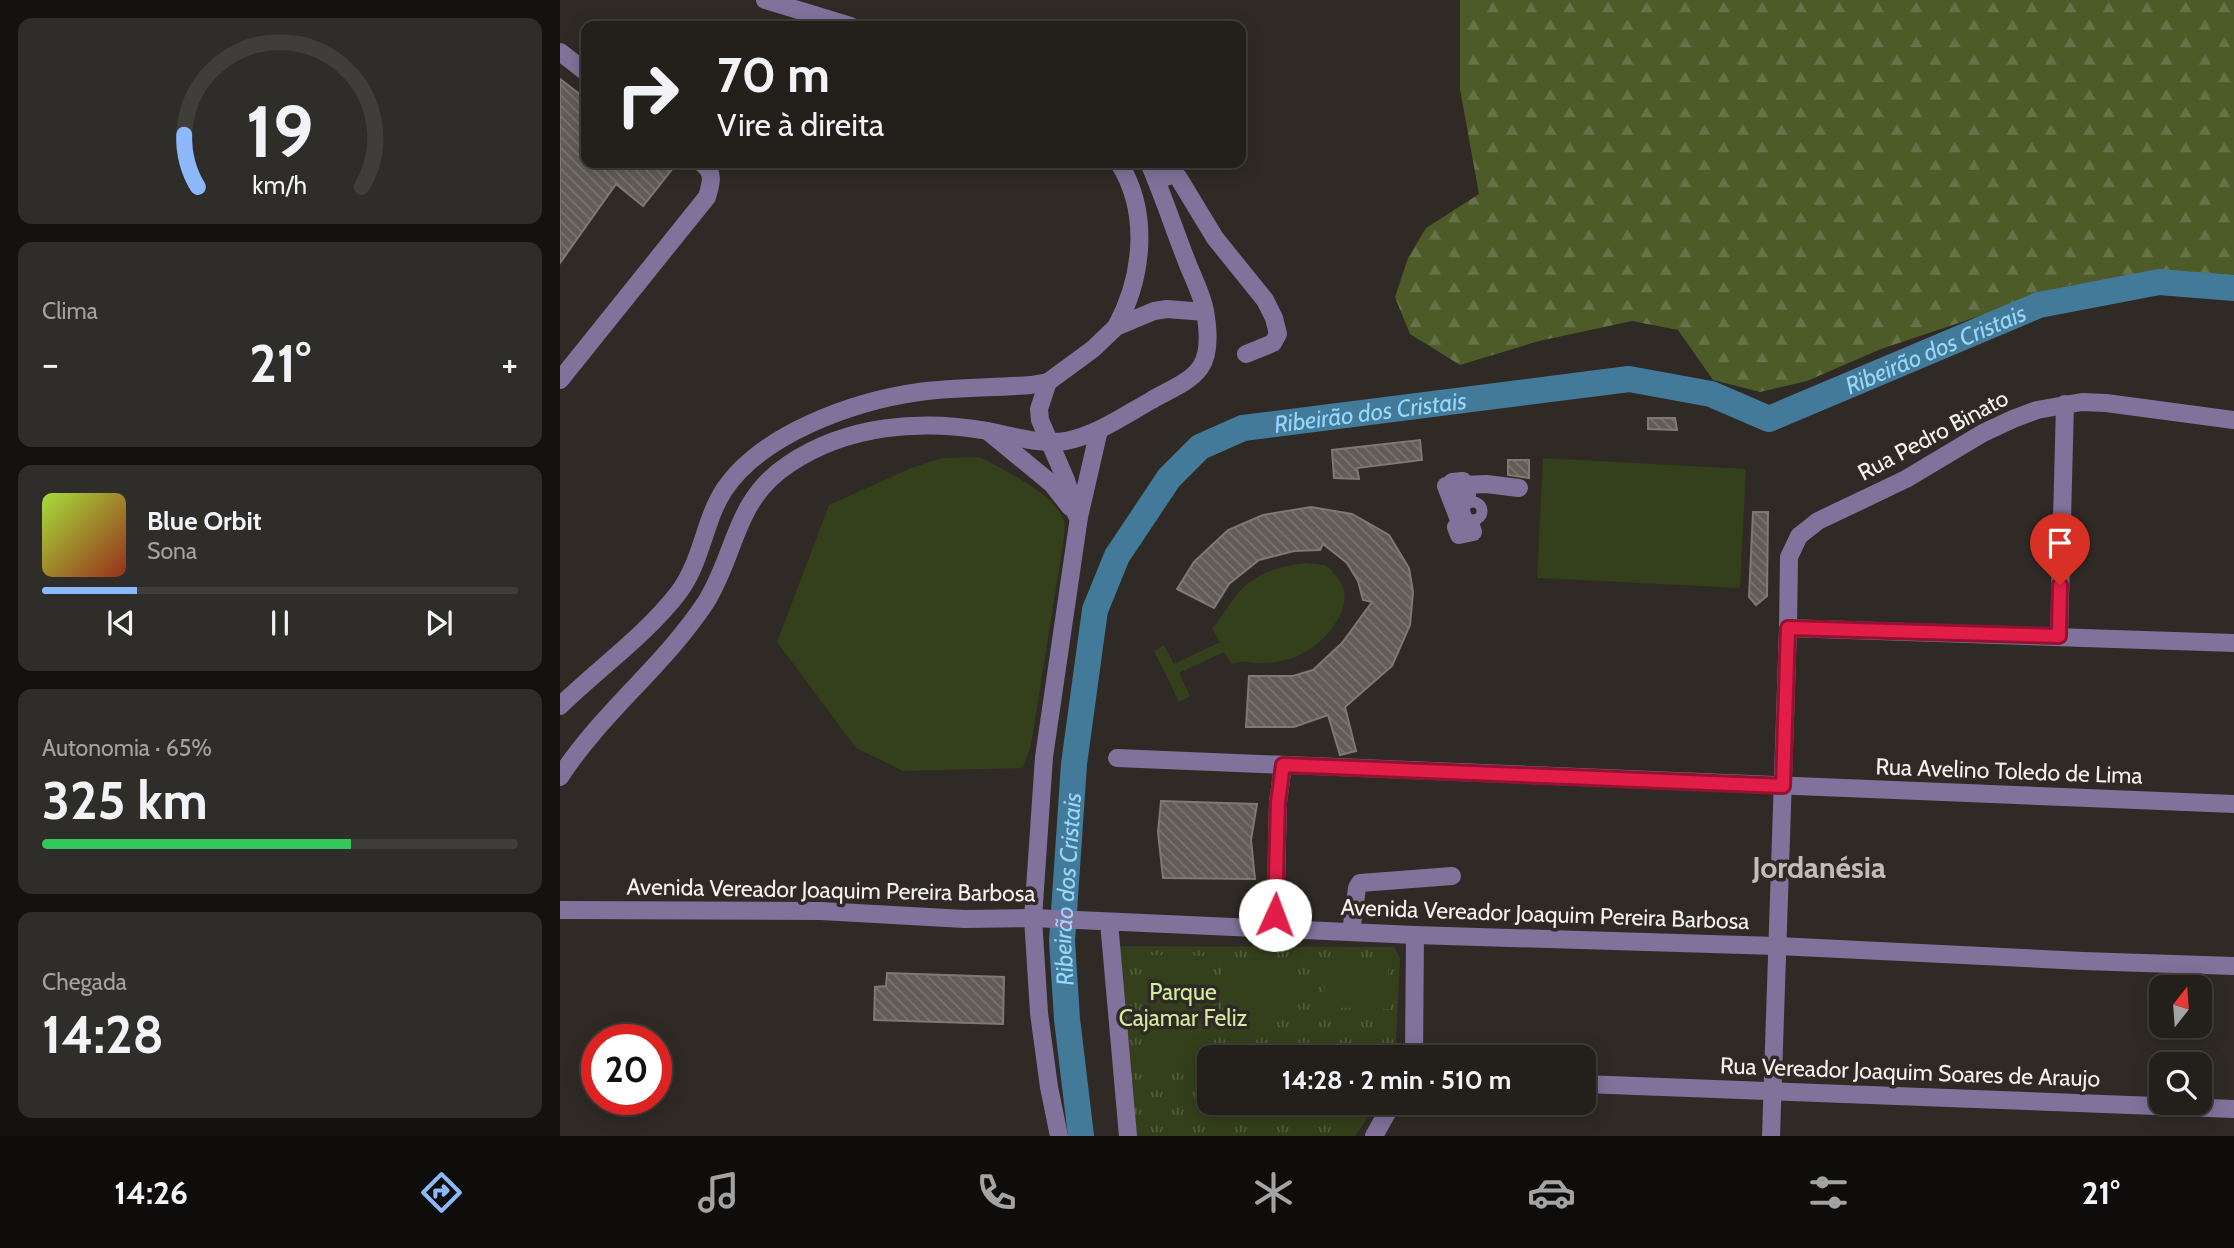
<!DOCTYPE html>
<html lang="pt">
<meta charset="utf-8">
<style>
body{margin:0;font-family:Cabin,sans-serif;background:#2f2d29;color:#f1f3f6;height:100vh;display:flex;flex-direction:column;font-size:26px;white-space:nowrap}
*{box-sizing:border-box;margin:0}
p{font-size:23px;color:#a3a3a3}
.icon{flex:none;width:38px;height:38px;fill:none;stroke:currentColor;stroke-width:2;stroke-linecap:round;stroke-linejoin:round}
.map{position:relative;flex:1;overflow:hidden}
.side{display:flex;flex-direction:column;gap:18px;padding:18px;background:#13120f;width:560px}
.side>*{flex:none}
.guide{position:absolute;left:21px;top:21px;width:665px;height:147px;border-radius:14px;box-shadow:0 4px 18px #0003,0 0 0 2px #403e3b;background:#23201c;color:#f1f3f6;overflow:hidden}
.needle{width:46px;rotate:17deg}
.buttons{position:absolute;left:1589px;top:975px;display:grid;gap:14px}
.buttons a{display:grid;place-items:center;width:63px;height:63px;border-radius:14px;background:#23201c;box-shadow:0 4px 18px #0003,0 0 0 2px #403e3b;font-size:35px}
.speed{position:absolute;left:21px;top:1024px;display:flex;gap:14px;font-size:35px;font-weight:700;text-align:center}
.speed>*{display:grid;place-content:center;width:91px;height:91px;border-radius:50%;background:#23201c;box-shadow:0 4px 18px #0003,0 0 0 2px #403e3b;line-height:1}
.speed .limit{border:10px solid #d22;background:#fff;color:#111}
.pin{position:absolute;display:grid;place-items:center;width:60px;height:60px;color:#fff;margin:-72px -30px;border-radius:50% 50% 50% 0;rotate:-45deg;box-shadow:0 0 7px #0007}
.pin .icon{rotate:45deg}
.me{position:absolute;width:77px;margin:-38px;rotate:2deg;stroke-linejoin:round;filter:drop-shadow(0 0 5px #0008)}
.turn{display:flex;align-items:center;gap:24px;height:147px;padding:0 21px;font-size:32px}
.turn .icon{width:91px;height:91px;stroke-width:2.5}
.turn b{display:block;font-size:49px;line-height:60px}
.big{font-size:52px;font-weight:700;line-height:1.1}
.side .card{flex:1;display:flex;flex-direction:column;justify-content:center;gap:10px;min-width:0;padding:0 24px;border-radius:14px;background:#2f2d29}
.side .dial{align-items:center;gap:0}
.dial svg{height:182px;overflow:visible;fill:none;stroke:#403e3b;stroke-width:7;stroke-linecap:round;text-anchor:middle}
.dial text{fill:#f1f3f6;stroke:none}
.song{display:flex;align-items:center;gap:21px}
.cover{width:84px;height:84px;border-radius:10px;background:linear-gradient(135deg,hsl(80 70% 55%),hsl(10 70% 35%))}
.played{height:7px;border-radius:4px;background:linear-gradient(90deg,#8db9fc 20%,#403e3b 20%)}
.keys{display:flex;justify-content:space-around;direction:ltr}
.heat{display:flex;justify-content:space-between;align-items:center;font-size:38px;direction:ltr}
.charge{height:10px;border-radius:5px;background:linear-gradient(90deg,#34c759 65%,#403e3b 0)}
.trip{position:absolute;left:637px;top:1045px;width:399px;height:70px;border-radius:14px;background:#23201c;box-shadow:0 4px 18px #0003,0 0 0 2px #403e3b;font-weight:700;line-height:70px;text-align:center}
.tab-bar{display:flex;height:112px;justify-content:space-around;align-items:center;background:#0e0d0b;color:#a3a3a3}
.tab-bar .icon{width:49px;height:49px}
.tab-bar .active{color:#8db9fc}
.tab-bar b{font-size:32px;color:#f1f3f6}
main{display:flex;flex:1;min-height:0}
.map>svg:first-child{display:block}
.forest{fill:url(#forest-firs)}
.park{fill:url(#park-tufts)}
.pitch{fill:#343f1b}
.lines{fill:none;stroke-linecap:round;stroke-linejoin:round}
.river{stroke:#437a99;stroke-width:26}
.building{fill:url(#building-back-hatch);stroke:#7f7973;stroke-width:2}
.minor{stroke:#80729a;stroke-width:18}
.route-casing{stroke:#92132f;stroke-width:18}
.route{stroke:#e11d48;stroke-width:12}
.labels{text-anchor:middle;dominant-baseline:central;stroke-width:7;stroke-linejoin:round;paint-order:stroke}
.street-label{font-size:23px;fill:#f5f1ee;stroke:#2f2a25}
.park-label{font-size:23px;fill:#d3ec9d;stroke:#2f2a25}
.water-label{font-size:24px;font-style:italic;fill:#96d7fe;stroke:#2f2a25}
.district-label{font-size:30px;font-weight:bold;fill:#c4bdb6;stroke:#2f2a25}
</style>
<main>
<section class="side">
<div class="card dial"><svg viewBox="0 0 100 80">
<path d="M14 69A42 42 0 1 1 86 69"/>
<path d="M14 69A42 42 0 0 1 8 46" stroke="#8db9fc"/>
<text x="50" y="56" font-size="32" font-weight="700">19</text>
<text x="50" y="72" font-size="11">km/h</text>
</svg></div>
<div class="card"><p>Clima</p>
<div class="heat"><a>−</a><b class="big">21°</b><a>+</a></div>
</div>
<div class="card">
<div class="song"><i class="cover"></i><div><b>Blue Orbit</b><p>Sona</p></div></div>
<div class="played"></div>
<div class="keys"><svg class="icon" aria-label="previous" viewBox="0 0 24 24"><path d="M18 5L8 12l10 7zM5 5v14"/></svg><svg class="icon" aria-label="pause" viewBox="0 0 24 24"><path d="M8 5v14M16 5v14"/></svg><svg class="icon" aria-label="next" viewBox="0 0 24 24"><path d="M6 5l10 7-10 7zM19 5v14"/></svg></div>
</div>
<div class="card"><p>Autonomia · 65%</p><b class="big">325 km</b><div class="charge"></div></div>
<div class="card"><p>Chegada</p><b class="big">14:28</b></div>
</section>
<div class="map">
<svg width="1674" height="1136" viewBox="0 0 1674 1136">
<defs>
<pattern id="forest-firs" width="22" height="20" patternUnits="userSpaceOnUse" patternTransform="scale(1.75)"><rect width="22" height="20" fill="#4c5b28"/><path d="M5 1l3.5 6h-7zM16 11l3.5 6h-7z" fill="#667348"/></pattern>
<pattern id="park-tufts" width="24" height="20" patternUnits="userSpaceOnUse" patternTransform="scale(1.75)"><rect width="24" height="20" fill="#343f1b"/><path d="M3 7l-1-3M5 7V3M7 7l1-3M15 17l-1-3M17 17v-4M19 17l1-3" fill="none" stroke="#525b3c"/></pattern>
<pattern id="building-back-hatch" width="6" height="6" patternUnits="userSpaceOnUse" patternTransform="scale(1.75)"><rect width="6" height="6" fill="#625c56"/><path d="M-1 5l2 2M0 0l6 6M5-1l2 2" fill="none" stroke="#79746f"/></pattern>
</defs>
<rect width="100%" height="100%" fill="#2f2a25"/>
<polygon class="forest" points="900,0 1674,0 1674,282 1512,285 1321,349 1247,381 1200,392 1153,380 1118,330 1072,321 979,341 900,365 850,334 835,297 848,258 866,228 919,194 900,89"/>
<polygon class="park" points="558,946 834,947 840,958 835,1057 649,1057 649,1102 818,1103 795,1136 576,1136"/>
<g class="pitch">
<path d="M 419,457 C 442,468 497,496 504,521 C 506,526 504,534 504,538 L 471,745 L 463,768 L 343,771 L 296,748 L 217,642 L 269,505 L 351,468 L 382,458 Z"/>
<polygon points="983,458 1186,469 1180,588 977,578"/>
<path d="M 745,563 C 751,564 761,564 766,566 C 770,568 772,571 774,574 C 800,597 773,634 750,649 C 738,658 719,663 704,663 C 693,664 683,659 672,664 L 664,652 L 619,673 L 630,696 L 619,702 L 594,651 L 604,645 L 614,664 L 660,642 L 652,628 C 662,619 667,606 676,596 C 694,573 717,567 745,563 Z"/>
<polygon points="589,955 651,956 649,1065 590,1063"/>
<polygon points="662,959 738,960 735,1012 663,1015"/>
<polygon points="765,961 828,963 829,1009 764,1007"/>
</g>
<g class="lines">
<path class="river" id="s1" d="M 521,1136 L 507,1019 L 502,941 L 514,764 L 535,610 L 557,556 L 609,478 L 640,447 L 683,428 L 1069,379 L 1151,394 L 1209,419 L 1479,305 L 1599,282 L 1674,288"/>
</g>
<g class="building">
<polygon points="0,79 26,99 26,163 117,163 83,206 56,184 0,263"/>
<polygon points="1088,418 1115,418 1117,430 1088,429"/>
<polygon points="860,440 862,460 797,468 799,479 774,478 772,450"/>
<polygon points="948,460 969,460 969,478 948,475"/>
<polygon points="751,507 792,514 829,535 849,568 853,592 850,625 832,666 785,707 796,751 780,755 768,715 734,727 686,727 689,676 733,676 753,670 782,643 812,602 803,600 798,581 787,563 763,544 760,550 734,551 699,560 669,584 654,608 617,589 634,562 668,530 703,515"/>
<polygon points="1193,512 1208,512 1207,596 1196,605 1189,597"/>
<polygon points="601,801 697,804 691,840 695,879 603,878 598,832"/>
<polygon points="327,973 444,977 443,1024 314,1020 315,987 326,986"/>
</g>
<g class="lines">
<g class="minor">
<polyline points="205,0 291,26"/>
<polyline points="0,52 26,72"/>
<polyline points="596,180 612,175 618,177 655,238 705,300 714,318 718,334 713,343 686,354"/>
<path d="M 556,327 C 583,277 590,213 559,163"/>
<path d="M 0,380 L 147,197 C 151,183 155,173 142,163"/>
<polyline points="430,433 492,484 510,507"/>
<polyline points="904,485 926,484 959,488"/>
<polyline points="886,486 901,525 896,527 899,535 913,532 910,523 905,524 892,482 903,481 907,495"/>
<circle cx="913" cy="511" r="5.5"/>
<polyline points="519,517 516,514 506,480 480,420 479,409 488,382 533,349 556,327 594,311 607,309 645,312"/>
<polyline points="1228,628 1674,643"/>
<polyline points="1499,636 1505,404"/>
<path d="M 0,706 C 39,668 86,635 119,592 C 142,561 144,521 164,490 C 202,433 295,401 359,392 C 396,387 434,388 471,385 L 488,382"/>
<polyline points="557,758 1674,804"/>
<path d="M 0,777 C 41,713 104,666 146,602 C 177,552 174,500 229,464 C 287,425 360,419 428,431 C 453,436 480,445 506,441 C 537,435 565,415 592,400 C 607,391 629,383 640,368 C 651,353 648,328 645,311 C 642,294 633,278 627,262 C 614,229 603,195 589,163"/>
<polyline points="0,910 261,911 404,919 473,918 855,935 1216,946 1523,961 1674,966"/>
<polyline points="549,922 568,1136"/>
<polyline points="715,929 718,802 723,765"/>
<polyline points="791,932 797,888 800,883 892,876"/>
<polyline points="854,1057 855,935"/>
<polyline points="1024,1084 1674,1109"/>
<polyline points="499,1136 489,1087 479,1013 473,918 484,757 519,517 539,430"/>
<polyline points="814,1136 833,1102"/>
<polyline points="1211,1136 1228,628 1229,557 1239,536 1258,521 1346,479 1423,433 1453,419 1477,410 1522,402 1546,403 1674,420"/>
</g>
</g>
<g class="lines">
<g class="route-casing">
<polyline id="route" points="715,915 718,802 723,765 1223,786 1228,628 1499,636 1500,585"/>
</g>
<use href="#route" class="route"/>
</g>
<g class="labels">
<g class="street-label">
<text transform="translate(1373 435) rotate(-28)">Rua Pedro Binato</text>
<text transform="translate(1449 771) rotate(2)">Rua Avelino Toledo de Lima</text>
<text transform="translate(271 890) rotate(1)">Avenida Vereador Joaquim Pereira Barbosa</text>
<text transform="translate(985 914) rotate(2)">Avenida Vereador Joaquim Pereira Barbosa</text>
<text transform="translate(1350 1072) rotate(2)">Rua Vereador Joaquim Soares de Araujo</text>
</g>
<g class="park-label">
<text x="623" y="992">Parque<tspan x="623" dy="26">Cajamar Feliz</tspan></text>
</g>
<g class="water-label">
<text stroke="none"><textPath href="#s1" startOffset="1488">Ribeirão dos Cristais</textPath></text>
<text stroke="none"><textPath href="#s1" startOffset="900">Ribeirão dos Cristais</textPath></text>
<text stroke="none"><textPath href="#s1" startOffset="248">Ribeirão dos Cristais</textPath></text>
</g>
<g class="district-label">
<text x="1259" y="867">Jordanésia</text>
</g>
</g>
</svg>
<div class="buttons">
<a><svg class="needle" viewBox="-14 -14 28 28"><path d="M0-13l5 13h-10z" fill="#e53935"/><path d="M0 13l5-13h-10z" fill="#a3a3a3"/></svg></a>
<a><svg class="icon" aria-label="search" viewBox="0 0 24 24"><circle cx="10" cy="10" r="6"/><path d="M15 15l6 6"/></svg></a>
</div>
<div class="speed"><div class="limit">20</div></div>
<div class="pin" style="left:1500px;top:585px;background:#d93025"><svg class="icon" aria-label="arrive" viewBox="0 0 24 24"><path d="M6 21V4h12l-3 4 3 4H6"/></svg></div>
<svg class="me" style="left:715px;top:915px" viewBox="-20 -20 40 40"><circle r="19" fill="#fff"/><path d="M0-13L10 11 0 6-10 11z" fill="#e11d48"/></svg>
<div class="trip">14:28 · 2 min · 510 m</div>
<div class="guide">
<div class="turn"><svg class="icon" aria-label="right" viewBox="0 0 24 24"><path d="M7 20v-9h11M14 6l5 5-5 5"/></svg><div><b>70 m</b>Vire à direita</div></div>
</div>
</div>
</main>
<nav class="tab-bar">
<b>14:26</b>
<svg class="icon active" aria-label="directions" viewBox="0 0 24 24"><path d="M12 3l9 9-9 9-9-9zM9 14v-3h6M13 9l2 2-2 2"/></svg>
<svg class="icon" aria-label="music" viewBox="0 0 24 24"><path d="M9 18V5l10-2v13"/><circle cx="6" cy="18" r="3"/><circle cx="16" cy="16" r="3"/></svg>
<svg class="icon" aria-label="phone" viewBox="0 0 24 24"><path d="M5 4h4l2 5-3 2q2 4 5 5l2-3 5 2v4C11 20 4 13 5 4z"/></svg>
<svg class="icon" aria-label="climate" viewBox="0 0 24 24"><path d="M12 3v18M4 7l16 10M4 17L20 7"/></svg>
<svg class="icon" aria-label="car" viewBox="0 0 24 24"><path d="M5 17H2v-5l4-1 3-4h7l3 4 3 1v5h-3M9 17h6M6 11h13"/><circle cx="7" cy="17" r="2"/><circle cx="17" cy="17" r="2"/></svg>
<svg class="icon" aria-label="filters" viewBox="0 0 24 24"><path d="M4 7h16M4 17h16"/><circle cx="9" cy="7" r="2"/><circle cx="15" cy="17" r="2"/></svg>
<b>21°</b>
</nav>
